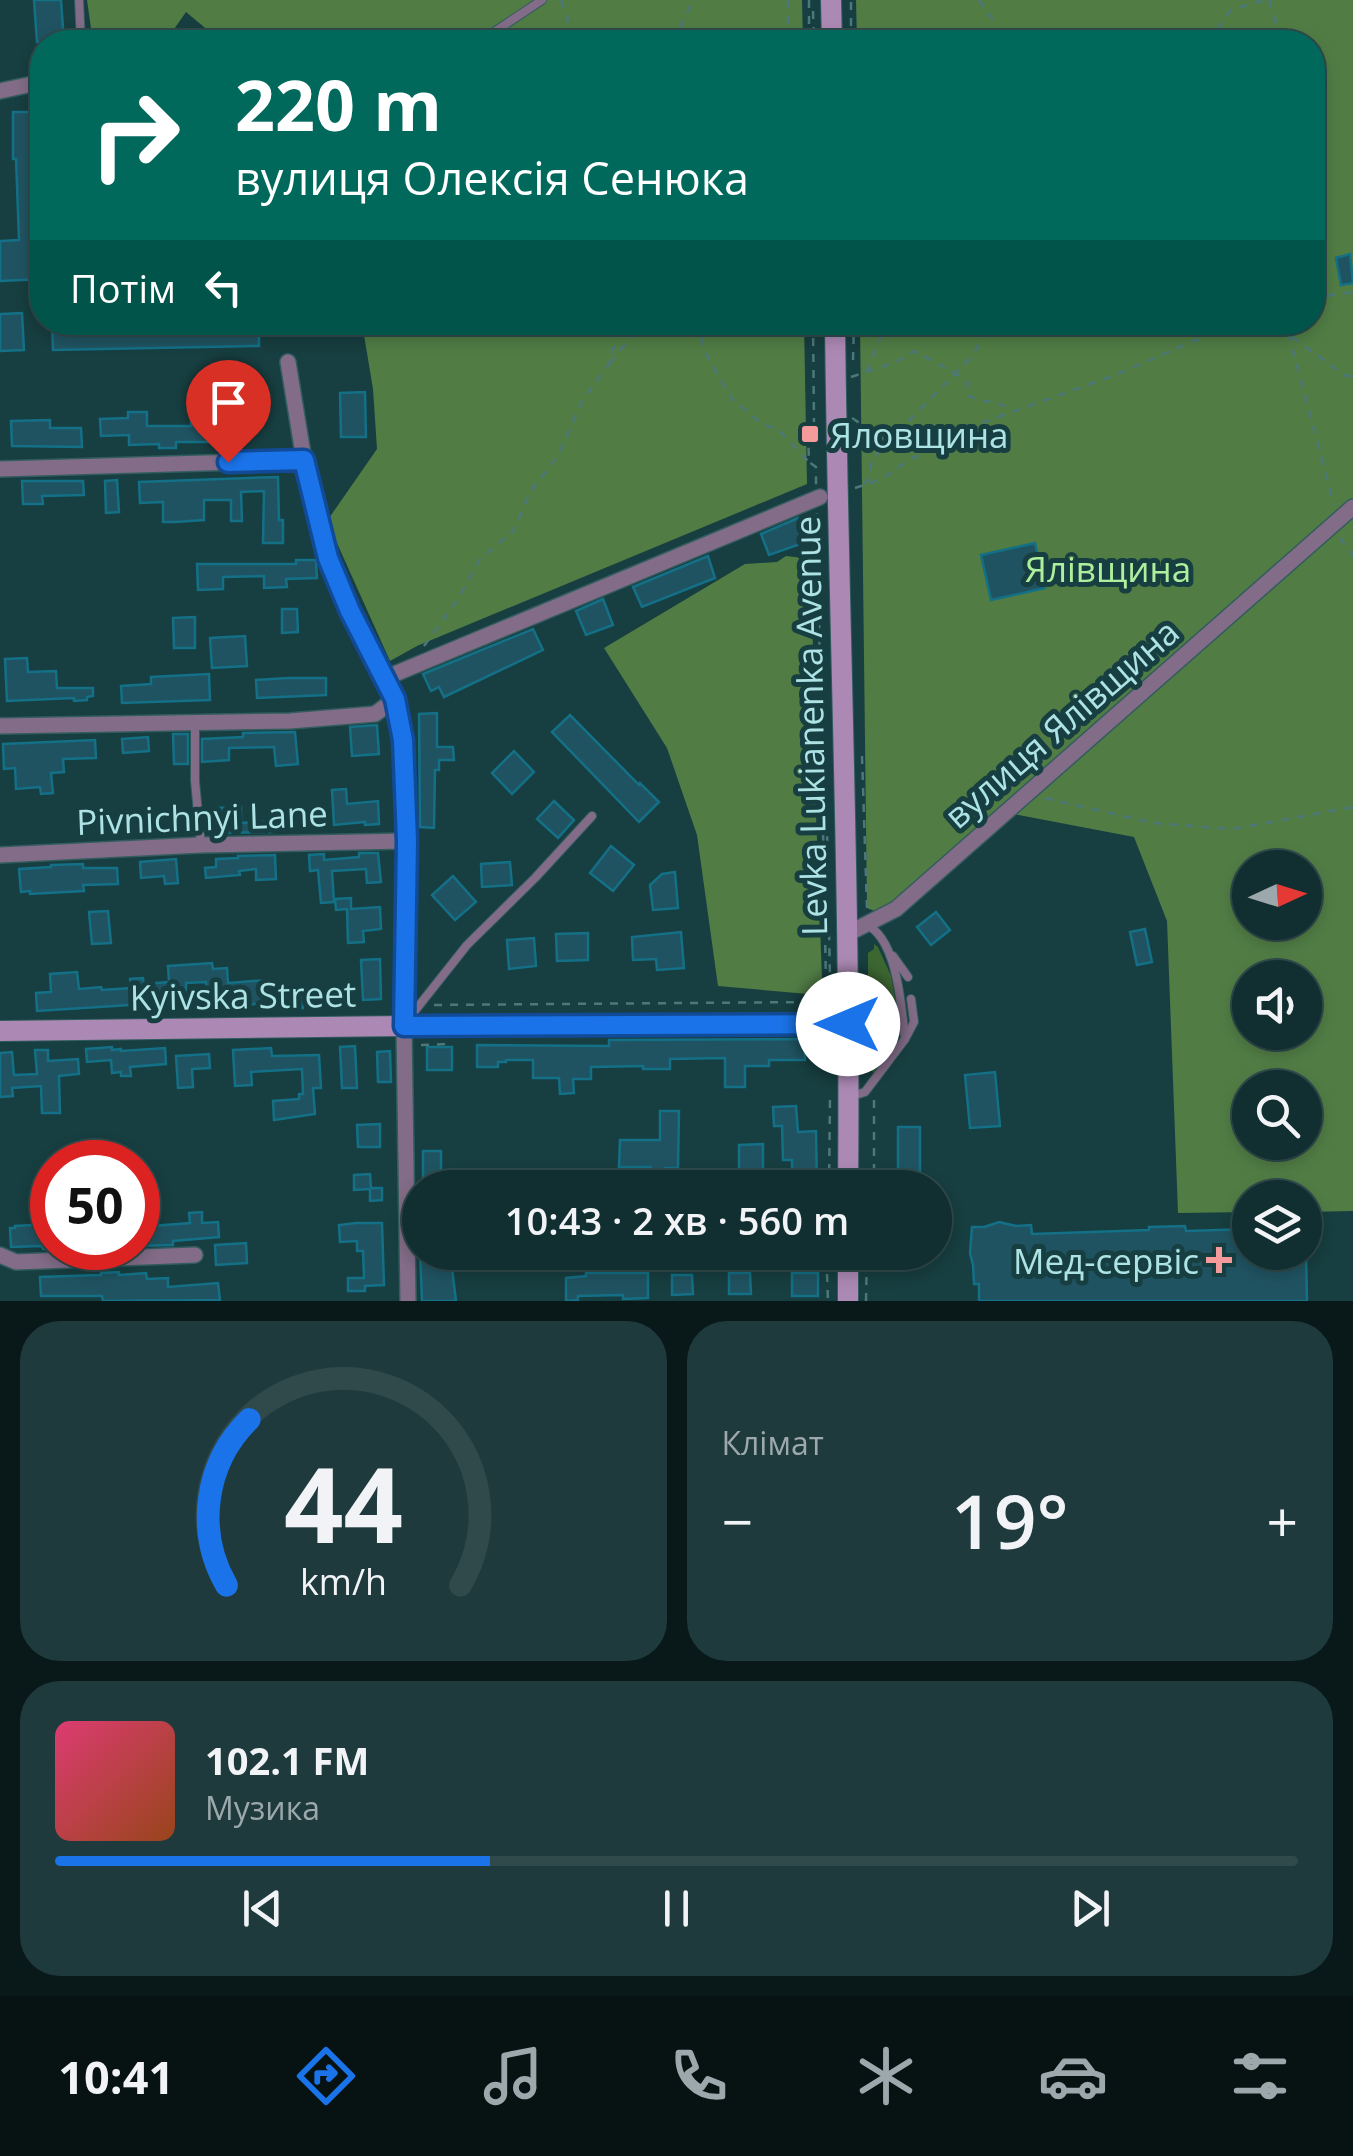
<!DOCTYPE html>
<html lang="uk">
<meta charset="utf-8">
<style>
body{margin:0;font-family:"Open Sans",sans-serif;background:#1e3a3c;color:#f1f3f6;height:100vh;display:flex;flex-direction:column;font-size:38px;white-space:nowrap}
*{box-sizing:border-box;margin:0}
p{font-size:32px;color:#9ca8ab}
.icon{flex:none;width:55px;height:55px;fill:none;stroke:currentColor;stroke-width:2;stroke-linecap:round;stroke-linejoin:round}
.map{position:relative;height:1301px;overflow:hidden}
.panel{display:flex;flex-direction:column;gap:20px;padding:20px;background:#09191a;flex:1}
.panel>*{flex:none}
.hud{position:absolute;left:30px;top:30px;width:1295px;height:305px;border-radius:40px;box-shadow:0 5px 15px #0003,0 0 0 2px #304a4c;background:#00695c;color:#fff;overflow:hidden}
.needle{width:65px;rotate:86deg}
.controls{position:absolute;left:1232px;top:850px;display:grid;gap:20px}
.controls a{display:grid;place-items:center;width:90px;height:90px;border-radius:50%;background:#112e30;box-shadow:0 5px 15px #0003,0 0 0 2px #304a4c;font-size:50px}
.speed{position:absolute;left:30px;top:1140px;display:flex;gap:20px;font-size:50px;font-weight:700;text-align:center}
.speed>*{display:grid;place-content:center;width:130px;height:130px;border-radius:50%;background:#112e30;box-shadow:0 5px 15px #0003,0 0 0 2px #304a4c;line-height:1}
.speed .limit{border:15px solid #d22;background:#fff;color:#111}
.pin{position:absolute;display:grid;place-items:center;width:85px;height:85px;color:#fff;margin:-102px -42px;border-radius:50% 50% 50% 0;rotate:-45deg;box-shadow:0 0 10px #0007}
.pin .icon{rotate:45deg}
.me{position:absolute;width:110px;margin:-55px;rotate:270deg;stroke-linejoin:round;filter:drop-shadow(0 0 8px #0008)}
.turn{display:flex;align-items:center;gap:35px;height:210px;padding:0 40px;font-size:45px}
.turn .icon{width:130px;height:130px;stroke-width:2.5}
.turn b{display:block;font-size:70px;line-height:85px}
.then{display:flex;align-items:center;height:95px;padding:0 40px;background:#0003;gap:20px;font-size:38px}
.big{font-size:75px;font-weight:600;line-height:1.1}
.panel .tile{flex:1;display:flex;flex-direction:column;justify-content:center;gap:15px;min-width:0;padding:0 35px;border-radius:40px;background:#1e3a3c}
.panel .dial{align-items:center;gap:0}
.dial svg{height:260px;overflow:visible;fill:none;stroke:#304a4c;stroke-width:7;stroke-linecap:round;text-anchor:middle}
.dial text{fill:#f1f3f6;stroke:none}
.song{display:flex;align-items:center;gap:30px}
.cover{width:120px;height:120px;border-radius:15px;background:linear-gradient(135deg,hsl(340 70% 55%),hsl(20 70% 35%))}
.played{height:10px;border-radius:5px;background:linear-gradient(90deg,#1a73e8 35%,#304a4c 35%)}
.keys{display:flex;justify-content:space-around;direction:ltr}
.heat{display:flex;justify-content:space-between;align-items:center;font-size:55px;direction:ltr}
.panel .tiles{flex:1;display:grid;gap:20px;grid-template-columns:1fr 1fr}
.tile:last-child{grid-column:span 2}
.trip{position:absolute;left:402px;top:1170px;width:550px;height:100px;border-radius:50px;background:#112e30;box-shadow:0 5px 15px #0003,0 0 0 2px #304a4c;font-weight:600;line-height:100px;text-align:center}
.tab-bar{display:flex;height:160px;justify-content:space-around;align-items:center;background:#071213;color:#9ca8ab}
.tab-bar .icon{width:70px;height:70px}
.tab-bar .on{color:#1a73e8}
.tab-bar b{font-size:45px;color:#f1f3f6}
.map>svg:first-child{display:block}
.green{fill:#3c6731}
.forest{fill:#517d45;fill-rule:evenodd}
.building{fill:#205361;stroke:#137086;stroke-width:2.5}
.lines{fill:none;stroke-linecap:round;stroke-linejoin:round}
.lane-casing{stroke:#325c5e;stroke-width:10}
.street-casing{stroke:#325c5e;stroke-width:18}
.secondary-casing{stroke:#325c5e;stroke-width:22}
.path{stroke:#4c787a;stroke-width:2.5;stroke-dasharray:8 8;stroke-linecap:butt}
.lane{stroke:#826c87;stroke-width:8}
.street{stroke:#826c87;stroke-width:15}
.secondary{stroke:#ac89b4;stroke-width:20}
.route-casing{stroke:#114b97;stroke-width:25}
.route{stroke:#1a73e8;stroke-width:18}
.poi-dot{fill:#f59b9c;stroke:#173e40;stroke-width:4}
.labels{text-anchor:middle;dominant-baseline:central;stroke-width:10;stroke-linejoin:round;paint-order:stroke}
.poi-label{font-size:35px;fill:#aee3e5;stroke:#173e40;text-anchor:start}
.park-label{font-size:35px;fill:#aeef9d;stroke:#173e40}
.street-label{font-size:35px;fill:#aee3e5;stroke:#173e40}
</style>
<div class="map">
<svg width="1353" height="1301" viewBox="0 0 1353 1301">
<rect width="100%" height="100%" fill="#173e40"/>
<polygon class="green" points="874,944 878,947 891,976 899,1020 895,1020 895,1038 889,1039 889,1052 873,1073 868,1059 868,953 874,949"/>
<g class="forest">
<polygon points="87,0 802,0 803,42 222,42 186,12 165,42 93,42"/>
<path d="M 856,0 L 1353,0 L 1353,1211 L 1305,1212 L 1305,1198 L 1250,1198 L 1250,1212 L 1178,1213 L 1167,921 L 1134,837 L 998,811 L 882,914 L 867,908 L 860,323 L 1312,322 L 1312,42 L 857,42 ZM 1250,868 L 1305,868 L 1305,922 L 1250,922 ZM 1250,978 L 1305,978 L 1305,1032 L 1250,1032 ZM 1250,1088 L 1305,1088 L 1305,1142 L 1250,1142 Z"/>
<polygon points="362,323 804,323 807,484 417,646 390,661 327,521 377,449 373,389"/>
<polygon points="786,556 812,559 814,758 822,979 808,994 718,986 697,835 667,748 604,648 745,564 777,562"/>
</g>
<g class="building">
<polygon points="34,0 61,0 64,42 37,42"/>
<polygon points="13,112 42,112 42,279 0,281 0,241 19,240 16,159 13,159"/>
<polygon points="1350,254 1353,283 1341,285 1336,258"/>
<polygon points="22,313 24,350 0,351 0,314"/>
<polygon points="52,322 259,322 259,346 53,350"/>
<polygon points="365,392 366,437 341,437 340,393"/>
<polygon points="128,412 147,412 147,426 191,426 191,417 211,416 211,442 176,442 176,448 159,448 159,444 129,445 129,435 101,436 100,419 128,418"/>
<polygon points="50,420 50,428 81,428 82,447 12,446 11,421"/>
<polygon points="278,477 279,520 283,520 283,543 263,543 264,491 241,492 242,521 231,521 231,500 204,500 204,520 175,522 163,522 163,502 140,503 139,482"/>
<polygon points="117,480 119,512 106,513 105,481"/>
<polygon points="22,481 83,481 84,495 42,496 43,504 23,504"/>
<polygon points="798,518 806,542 769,555 761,534"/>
<polygon points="1035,543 1045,588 991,600 981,555"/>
<polygon points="708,556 715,578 642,607 633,587"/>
<polygon points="296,560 316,560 317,578 286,579 287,587 264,588 264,576 223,577 223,589 198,590 197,564 296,564"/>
<polygon points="603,599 613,625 586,635 576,611"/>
<polygon points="282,609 297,609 298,632 282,633"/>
<polygon points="195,617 195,648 174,648 173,618"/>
<polygon points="533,629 543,650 444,697 439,687 431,691 423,674"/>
<polygon points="245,636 247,666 212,668 210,638"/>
<polygon points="27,658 28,672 56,671 57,688 93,688 93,696 87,697 87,700 74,701 74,698 7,701 5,659"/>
<polygon points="209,674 210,700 122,703 121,686 151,684 151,677"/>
<polygon points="288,678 326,678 326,695 257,698 256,680"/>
<polygon points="437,713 437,747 453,747 454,760 439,760 439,770 435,770 434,828 420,827 419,714"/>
<polygon points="570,715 639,785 640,783 659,802 639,822 552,732"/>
<polygon points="377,725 379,754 352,756 350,727"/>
<polygon points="295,732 298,764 276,766 274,747 229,748 229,760 202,762 202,739 243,737 243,733"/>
<polygon points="173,734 188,734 188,764 174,764"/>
<polygon points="148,737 149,751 123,753 122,739"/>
<polygon points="95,740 96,758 63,759 64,772 51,773 53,793 41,794 40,787 16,789 15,768 4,769 3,744"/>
<polygon points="514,751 534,772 512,794 492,773"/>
<polygon points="346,789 347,804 378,801 379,824 365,825 365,822 334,825 332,790"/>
<polygon points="554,801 574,820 558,838 537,819"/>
<polygon points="241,807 241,823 273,821 274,832 215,833 214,808"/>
<polygon points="611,846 634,865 613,891 590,873"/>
<polygon points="359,853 378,853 381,882 367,883 366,869 332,871 334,902 321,903 318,870 310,871 309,855 324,854 324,860 359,857"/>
<polygon points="275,855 276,879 256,880 256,869 239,871 240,875 206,878 205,868 216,867 216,859 238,858 238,856"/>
<polygon points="176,859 178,883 165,884 164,876 141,878 140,862"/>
<polygon points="510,862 512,885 482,887 481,864"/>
<polygon points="83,864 83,868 117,868 118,884 83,885 84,891 30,894 30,891 21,892 19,869 51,867 51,865"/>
<polygon points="675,872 678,908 653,910 650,885 662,874"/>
<polygon points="453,876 476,902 455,920 432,895"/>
<polygon points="351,898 351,909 380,907 381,929 363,931 364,942 348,943 347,909 336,910 335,899"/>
<polygon points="108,911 111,943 92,944 89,912"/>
<polygon points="936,912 950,930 931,945 917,927"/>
<polygon points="1145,929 1152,962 1137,965 1130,932"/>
<polygon points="681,932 684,968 657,970 656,959 633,960 632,937"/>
<polygon points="588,933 588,960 557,961 556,934"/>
<polygon points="534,938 536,966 509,969 507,940"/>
<polygon points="380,959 381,999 363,1000 361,960"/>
<polygon points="212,963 213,969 227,968 228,983 266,980 268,1003 208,1008 206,982 186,983 186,996 145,1000 145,1004 37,1011 36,993 51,992 50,974 77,972 79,989 101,987 102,990 131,988 130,979 143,978 144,984 169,982 168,966"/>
<polygon points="304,986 303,1008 287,1008 287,987"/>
<polygon points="804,1039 805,1060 769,1060 769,1066 745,1066 745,1087 725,1087 725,1058 670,1059 670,1069 643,1069 643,1066 591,1067 591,1079 573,1079 574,1093 560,1094 559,1078 533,1078 533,1060 506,1060 506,1062 498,1062 498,1067 477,1067 477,1045 609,1046 609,1040"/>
<polygon points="355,1046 357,1088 342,1088 340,1047"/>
<polygon points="112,1047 112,1050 121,1049 121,1051 165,1048 166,1064 130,1067 131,1076 121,1076 121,1072 112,1073 111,1060 87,1062 86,1049"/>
<rect x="427" y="1047" width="25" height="23"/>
<polygon points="271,1048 272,1056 319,1055 321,1088 313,1088 315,1114 274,1120 273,1101 299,1099 299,1094 303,1094 302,1069 251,1072 252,1085 235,1086 233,1050"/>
<polygon points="35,1050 48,1050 48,1061 78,1059 79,1074 59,1076 60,1113 42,1113 41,1086 12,1088 13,1096 0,1097 0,1053 12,1052 14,1075 37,1074"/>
<polygon points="390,1051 391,1082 378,1082 377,1052"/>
<polygon points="209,1054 210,1068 192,1069 193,1087 178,1088 176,1056"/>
<polygon points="995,1072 1000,1126 970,1128 965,1075"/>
<polygon points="796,1106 798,1132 816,1131 817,1188 792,1188 792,1160 783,1160 782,1126 774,1126 773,1107"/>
<polygon points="660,1111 679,1111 678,1168 665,1168 666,1188 652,1188 651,1167 619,1167 620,1140 660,1140"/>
<polygon points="380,1124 380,1147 358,1147 357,1125"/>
<rect x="898" y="1127" width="22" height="51"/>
<polygon points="763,1144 763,1170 739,1170 739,1145"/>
<rect x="423" y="1151" width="18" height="37"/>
<polygon points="370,1174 371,1188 382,1188 382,1200 370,1201 370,1189 354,1190 354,1175"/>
<polygon points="202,1212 202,1223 218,1222 219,1237 173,1241 173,1245 138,1246 138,1232 153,1229 153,1226 190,1223 189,1213"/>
<polygon points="999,1222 1016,1226 1031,1225 1032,1234 1149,1230 1149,1227 1185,1226 1186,1231 1250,1229 1250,1252 1306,1252 1307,1301 979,1301 979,1284 974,1284 973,1265 970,1253 972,1227 984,1227"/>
<polygon points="356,1223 382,1223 384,1285 365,1286 365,1291 348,1291 348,1278 364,1278 363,1251 357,1251 357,1241 340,1242 339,1225"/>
<polygon points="52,1224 52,1249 43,1249 42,1246 11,1247 10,1228 15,1228 15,1226"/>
<polygon points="246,1243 247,1263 216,1265 215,1245"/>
<polygon points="420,1252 450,1252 456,1301 422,1301"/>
<polygon points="119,1272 119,1275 146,1273 147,1279 168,1278 168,1287 218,1283 220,1300 103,1301 102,1296 41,1296 40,1277 101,1275 101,1273"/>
<polygon points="586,1273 648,1273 648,1298 623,1299 623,1295 578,1296 578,1300 566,1301 566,1278 586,1276"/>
<polygon points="729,1273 750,1273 751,1294 729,1294"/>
<rect x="792" y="1273" width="26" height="23"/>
<polygon points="672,1275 692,1275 693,1294 672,1295"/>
</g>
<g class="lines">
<g class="lane-casing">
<g id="lane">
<polyline points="79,0 81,42"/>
<polyline points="479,42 542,0"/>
<polyline points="195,724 195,781 201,845"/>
<polyline points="893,956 908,977"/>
<polyline points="406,1022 467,945 535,878 592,816"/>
<polyline points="905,1039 914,1022 911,999"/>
<path d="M 849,1097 L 865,1092 L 905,1039 C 901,1007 898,938 865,924"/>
</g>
</g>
<g class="street-casing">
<g id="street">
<polyline points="0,91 42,82"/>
<polyline points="288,362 304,460 328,558 350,611 395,699 403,740 407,841 404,1026 408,1301"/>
<polyline points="0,469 304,460"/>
<polyline points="385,678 820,497"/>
<polyline points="0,726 290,721 375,714 395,699"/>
<polyline points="0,855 201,845 407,841"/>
<polyline points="847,934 896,909 1353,507"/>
<polyline points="0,1255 16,1262 195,1255"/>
<polyline points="577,1262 848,1262"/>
</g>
</g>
<g class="secondary-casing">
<g id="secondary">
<polyline points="831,0 832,42"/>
<path d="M 835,322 C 838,611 851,899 848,1188"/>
<polyline points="0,1031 404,1026 848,1024"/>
<polyline points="848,1252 848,1301"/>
</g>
</g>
<g class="path">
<polyline points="561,0 576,42"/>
<polyline points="788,0 788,42"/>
<polyline points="809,0 809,42"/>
<polyline points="979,0 993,20 998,42"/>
<polyline points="1269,0 1282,42"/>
<polyline points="813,11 814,42"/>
<polyline points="674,42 690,6 697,0"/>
<polyline points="851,42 851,0"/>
<polyline points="1208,42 1231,10 1265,0"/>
<polyline points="1312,298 1353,292"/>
<polyline points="697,322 705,352 732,399 762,424 778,429 808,461"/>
<polyline points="813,322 814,425 808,432 809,462 816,467 816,485"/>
<polyline points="1277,322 1289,335 1334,505"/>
<polyline points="1292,337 1344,375 1353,377"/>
<polyline points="853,360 854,322"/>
<polyline points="610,363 643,322"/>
<polyline points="866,372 887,322"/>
<path d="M 851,377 L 896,362 L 914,351 L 955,373 L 968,383 L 967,395 C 985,404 995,399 1012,410"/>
<polyline points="852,418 887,441"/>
<polyline points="864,484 869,479 872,459 973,355 991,322"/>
<polyline points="855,488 882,479 907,461 976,425 1115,375 1238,322"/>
<polyline points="817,513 826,985"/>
<polyline points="1340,538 1353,556"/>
<polyline points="424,646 458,599 480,559 514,530 530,492 558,456 582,401 609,364 621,322"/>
<polyline points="862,756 867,908"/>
<polyline points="1045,798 1153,823 1232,829 1353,807"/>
<polyline points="866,1000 869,1066"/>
<polyline points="434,1005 815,1002 826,991 830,979 826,781"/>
<polyline points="814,1041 828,1050 831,1070"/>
<polyline points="421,1045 448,1044"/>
<polyline points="829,1188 830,1098"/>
<polyline points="874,1188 874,1099"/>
<polyline points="827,1274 828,1301"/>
<polyline points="866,1301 867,1252"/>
</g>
<use href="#lane" class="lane"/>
<use href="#street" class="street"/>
<use href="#secondary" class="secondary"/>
</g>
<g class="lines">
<g class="route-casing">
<polyline id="route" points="228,462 304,460 328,558 350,611 395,699 403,740 407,841 404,1026 848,1024"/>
</g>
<use href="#route" class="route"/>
</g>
<g class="poi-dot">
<rect x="800" y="424" width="20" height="20" rx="5"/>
<path d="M1214 1245h10v10h10v10h-10v10h-10v-10h-10v-10h10z"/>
</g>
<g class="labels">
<g class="poi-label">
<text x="830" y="434">Яловщина</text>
<text x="1199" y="1260" text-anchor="end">Мед-сервіс</text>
</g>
<g class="park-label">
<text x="1108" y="568">Ялівщина</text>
</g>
<g class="street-label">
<text transform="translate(1061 723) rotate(-41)">вулиця Ялівщина</text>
<text transform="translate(810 726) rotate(-91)">Levka Lukianenka Avenue</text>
<text transform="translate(202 817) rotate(-2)">Pivnichnyi Lane</text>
<text transform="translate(243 995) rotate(-1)">Kyivska Street</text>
</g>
</g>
</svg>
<div class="controls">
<a><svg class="needle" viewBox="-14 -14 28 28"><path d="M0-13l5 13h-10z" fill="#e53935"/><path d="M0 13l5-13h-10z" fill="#9ca8ab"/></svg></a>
<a><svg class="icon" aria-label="sound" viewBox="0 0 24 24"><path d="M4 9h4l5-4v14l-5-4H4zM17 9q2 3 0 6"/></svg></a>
<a><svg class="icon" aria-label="search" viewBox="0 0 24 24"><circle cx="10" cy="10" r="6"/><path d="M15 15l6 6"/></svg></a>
<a><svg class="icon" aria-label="layers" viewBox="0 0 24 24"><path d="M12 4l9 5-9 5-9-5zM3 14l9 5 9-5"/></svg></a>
</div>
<div class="speed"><div class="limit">50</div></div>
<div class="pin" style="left:228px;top:462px;background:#d93025"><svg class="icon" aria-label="arrive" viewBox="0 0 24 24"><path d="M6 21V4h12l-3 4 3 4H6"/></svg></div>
<svg class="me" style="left:848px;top:1024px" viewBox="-20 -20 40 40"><circle r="19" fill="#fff"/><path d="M0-13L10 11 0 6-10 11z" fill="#1a73e8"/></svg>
<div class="trip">10:43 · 2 хв · 560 m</div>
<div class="hud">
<div class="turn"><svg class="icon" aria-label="right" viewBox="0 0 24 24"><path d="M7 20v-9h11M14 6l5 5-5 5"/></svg><div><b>220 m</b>вулиця Олексія Сенюка</div></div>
<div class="then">Потім<svg class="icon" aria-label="left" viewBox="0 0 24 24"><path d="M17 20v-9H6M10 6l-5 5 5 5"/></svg></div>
</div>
</div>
<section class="panel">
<div class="tiles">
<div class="tile dial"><svg viewBox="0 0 100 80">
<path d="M14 69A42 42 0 1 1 86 69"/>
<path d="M14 69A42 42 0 0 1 21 18" stroke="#1a73e8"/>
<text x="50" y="56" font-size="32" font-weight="700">44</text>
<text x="50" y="72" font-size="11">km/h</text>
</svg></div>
<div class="tile"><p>Клімат</p>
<div class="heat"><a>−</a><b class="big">19°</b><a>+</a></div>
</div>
<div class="tile">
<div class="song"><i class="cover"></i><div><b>102.1 FM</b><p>Музика</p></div></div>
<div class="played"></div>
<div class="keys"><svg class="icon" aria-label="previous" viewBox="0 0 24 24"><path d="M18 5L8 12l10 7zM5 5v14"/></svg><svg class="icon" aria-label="pause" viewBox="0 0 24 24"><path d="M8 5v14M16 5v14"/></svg><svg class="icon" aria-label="next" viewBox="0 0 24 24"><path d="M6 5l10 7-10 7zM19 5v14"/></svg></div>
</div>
</div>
</section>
<nav class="tab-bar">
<b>10:41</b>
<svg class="icon on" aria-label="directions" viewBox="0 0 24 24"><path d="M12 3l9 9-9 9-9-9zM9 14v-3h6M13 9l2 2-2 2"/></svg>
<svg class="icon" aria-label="music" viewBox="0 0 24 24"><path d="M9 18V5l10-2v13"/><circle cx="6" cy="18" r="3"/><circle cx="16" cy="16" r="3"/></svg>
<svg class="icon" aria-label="phone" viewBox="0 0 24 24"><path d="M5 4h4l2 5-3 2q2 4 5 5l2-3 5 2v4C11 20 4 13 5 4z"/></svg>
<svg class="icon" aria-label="climate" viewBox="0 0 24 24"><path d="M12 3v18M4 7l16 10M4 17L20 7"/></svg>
<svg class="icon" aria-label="car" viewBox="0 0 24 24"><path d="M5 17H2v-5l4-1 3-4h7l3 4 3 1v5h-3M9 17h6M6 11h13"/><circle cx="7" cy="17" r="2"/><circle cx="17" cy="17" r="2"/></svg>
<svg class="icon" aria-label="filters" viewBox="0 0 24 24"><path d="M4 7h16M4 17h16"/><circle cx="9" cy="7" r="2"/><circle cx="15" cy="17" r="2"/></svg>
</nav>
